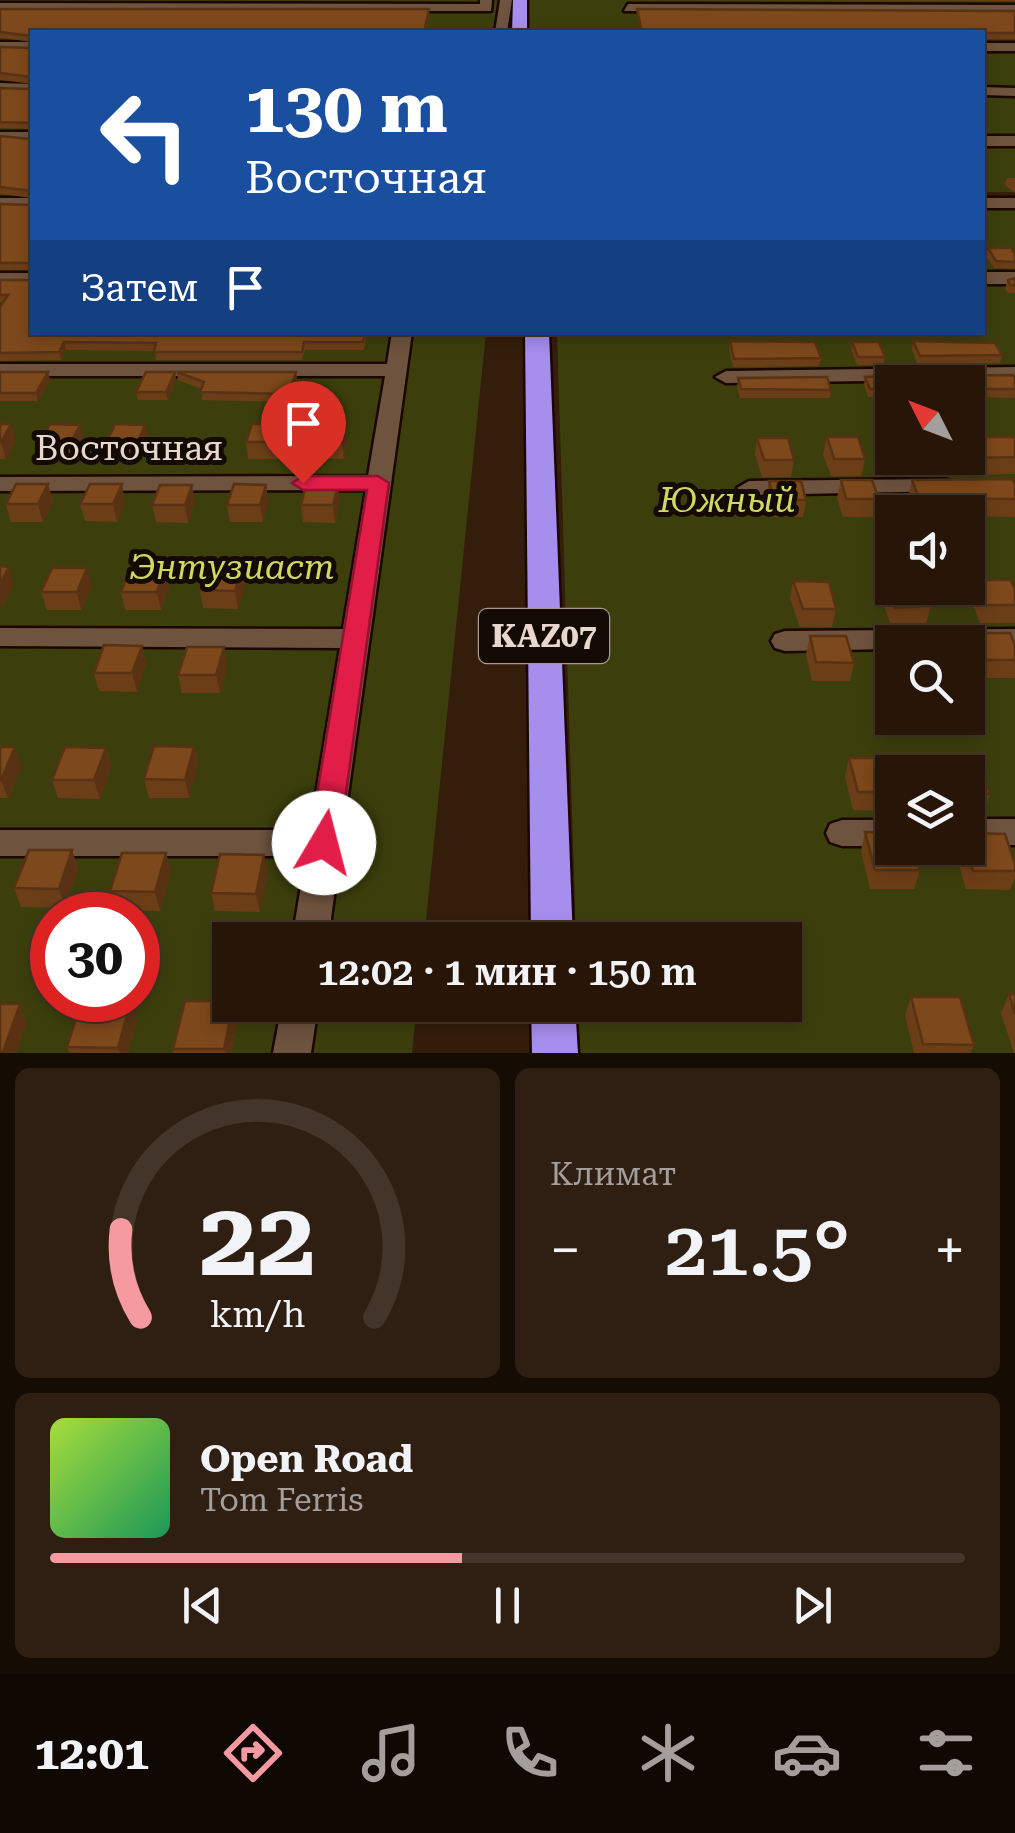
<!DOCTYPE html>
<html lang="ru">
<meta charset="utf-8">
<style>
body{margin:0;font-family:"Roboto Serif",serif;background:#2f1f12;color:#f1f3f6;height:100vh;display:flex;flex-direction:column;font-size:38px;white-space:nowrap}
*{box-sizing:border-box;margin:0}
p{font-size:32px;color:#a49f9c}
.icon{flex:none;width:55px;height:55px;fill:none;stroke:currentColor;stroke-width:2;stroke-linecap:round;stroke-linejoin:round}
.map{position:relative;height:1053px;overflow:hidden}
.side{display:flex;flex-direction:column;gap:15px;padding:15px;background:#150c04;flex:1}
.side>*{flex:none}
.top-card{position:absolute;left:30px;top:30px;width:955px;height:305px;border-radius:0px;box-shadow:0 5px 15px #0003,0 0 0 2px #433529;background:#1a4fa0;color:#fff;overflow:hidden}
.needle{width:65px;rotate:312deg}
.fabs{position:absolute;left:875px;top:365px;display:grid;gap:20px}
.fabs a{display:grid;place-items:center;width:110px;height:110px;border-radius:0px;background:#271608;box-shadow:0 5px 15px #0003,0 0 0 2px #433529;font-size:50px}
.speed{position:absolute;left:30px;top:892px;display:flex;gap:20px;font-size:50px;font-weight:700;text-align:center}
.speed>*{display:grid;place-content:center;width:130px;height:130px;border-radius:50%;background:#271608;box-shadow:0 5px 15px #0003,0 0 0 2px #433529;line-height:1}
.speed .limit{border:15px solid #d22;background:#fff;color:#111}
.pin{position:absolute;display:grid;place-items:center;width:85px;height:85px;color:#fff;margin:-102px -42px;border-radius:50% 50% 50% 0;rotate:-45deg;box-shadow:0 0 10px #0007}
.pin .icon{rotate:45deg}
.me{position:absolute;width:110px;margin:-55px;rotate:8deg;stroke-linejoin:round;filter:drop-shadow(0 0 8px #0008)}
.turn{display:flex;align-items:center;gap:35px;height:210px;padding:0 50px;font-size:45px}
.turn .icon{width:130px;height:130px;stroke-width:2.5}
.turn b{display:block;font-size:70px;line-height:85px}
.then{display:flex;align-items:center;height:95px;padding:0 50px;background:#0003;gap:20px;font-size:38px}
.big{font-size:75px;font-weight:600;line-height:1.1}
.side .widget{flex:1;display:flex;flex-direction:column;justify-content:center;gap:15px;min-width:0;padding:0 35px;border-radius:15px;background:#2f1f12}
.side .dial{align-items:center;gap:0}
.dial svg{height:260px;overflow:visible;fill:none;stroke:#433529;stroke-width:7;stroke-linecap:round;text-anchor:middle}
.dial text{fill:#f1f3f6;stroke:none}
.song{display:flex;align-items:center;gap:30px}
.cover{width:120px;height:120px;border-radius:15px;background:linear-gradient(135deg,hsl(80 70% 55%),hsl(150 70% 35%))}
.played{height:10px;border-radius:5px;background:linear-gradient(90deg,#f49aa0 45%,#433529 45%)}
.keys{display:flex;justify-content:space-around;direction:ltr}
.heat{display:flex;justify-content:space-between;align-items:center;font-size:55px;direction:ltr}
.side .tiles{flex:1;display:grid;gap:15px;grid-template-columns:1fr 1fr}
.widget:last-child{grid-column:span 2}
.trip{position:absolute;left:212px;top:922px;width:590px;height:100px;border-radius:0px;background:#271608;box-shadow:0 5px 15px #0003,0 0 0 2px #433529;font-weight:600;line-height:100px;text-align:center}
.dock{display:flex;height:160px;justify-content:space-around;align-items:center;background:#100903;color:#a49f9c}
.dock .icon{width:70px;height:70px}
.dock .on{color:#f49aa0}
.dock b{font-size:45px;color:#f1f3f6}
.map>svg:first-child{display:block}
.green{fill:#3c3f0c;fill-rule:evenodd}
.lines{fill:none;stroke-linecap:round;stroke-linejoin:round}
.street-casing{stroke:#1b0600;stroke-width:5}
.highway-casing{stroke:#1b0600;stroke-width:5}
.street{fill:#6e533f;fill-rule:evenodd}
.highway{fill:#a58eec;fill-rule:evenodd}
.wall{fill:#6c3e17}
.shaded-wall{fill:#583213}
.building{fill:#7d481b;stroke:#583213;stroke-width:2.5}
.route{fill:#e11d48;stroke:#92132f;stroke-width:2.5}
.labels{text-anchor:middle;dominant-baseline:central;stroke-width:10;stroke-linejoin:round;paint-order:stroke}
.shield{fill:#140a04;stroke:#a89a90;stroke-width:2.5}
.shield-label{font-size:32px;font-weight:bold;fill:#e7d7cc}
.street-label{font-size:35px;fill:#e7d7cc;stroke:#140a04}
.park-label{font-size:35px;font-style:italic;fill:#d0d95f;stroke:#140a04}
</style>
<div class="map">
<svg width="1015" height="1053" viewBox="0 0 1015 1053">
<rect width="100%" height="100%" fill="#341d0a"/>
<g class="green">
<polygon points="0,0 1015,0 1015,192 983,192 982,32 32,32 32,85 0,85"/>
<path d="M 0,89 L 32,89 L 32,332 L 486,333 L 424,940 L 230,940 L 230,1005 L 417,1005 L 412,1053 L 0,1053 ZM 52,915 L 138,915 L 138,1000 L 52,1000 Z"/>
<path d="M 983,198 L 1015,198 L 1015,1053 L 580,1053 L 578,1005 L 785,1005 L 785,940 L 576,940 L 557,333 L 982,332 ZM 892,382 L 968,382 L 968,458 L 892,458 ZM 892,512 L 968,512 L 968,588 L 892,588 ZM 892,642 L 968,642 L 968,718 L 892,718 ZM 892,772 L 968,772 L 968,848 L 892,848 Z"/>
</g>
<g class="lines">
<g class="street-casing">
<g id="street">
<polygon points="480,0 492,0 491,11 0,11 0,3 480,4"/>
<polygon points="500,0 512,0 507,32 495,32"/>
<polygon points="628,4 1015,5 1015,13 624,11"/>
<rect x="0" y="42" width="32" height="8"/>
<rect x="982" y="43" width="33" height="8"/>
<polygon points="0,83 32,84 32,92 0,91"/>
<polygon points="982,87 1015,88 1015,96 982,95"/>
<rect x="0" y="132" width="32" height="10"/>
<rect x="982" y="136" width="33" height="10"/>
<rect x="0" y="198" width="32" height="10"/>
<rect x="982" y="198" width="33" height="10"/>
<rect x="982" y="272" width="33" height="12"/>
<rect x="0" y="273" width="32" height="12"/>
<polygon points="392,332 412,332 328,940 292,940 306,856 0,856 0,830 310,830 340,648 0,646 0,628 343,629 366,490 0,491 0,477 368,476 385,376 0,376 0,364 387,364"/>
<polygon points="1015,367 1015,379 726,383 715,377 726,371"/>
<polygon points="944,479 952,481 956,486 952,491 749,495 737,488 749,481"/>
<polygon points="1015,629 1015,647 892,642 892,649 785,651 775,648 771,641 775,634 785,631"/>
<rect x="968" y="819" width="47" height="26"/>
<polygon points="842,820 892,820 892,846 842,846 830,842 826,833 830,824"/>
<polygon points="282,1005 318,1005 311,1053 273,1053"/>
</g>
</g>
<g class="highway-casing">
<g id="highway">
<polygon points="513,0 527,0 527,32 512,32"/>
<polygon points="525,332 549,332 573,940 531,940"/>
<polygon points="531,1005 575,1005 578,1053 532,1053"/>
</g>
</g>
<use href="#street" class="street"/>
<use href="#highway" class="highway"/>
</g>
<g class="wall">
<polygon points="632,0 1015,0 1015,1"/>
<polygon points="0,9 429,9 429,15 426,32 32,32 32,42 0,38"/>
<polygon points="637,9 1015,11 1015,39 982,39 982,32 641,32"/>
<polygon points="32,42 32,270 0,270 0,204 30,205 32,198 0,194 0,136 30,139 32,129 0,128 0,88 30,89 32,84 0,80 0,47 31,48"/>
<polygon points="1007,178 1015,178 1015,193 1005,185"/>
<polygon points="988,248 1015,254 1015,269 994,268 986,256"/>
<polygon points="1015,278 1015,293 1008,293 1005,288 1008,280"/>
<polygon points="0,280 367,332 364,350 305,350 302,360 156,360 155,351 66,350 61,360 0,361 0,307 3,302 0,302"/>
<polygon points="730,341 821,358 819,366 733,367 729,349"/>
<polygon points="913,341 1002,355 1000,363 918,365 912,350"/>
<polygon points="852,342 885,357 883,365 857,365 851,350"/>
<polygon points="0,372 48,372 50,380 38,401 0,401"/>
<polygon points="175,372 176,380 168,400 138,400 136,392"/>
<polygon points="177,372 296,372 297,380 290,402 202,400 202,389 178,380"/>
<polygon points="929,376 1015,389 1015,398 968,397 968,382 927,382"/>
<polygon points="865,377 892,382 892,398 868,397 864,385"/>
<polygon points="738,378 831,390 830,398 740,398 737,387"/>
<polygon points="0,424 16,441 6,459 0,459"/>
<polygon points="281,424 284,441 279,459 248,459 246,442"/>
<polygon points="145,425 149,441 141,459 111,459 107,442"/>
<polygon points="827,437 865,459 861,476 831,476 823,454"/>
<polygon points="892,437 892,458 932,458 928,475 900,476 889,454"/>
<polygon points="968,437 1015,437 1015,474 966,475 959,458 968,458"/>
<polygon points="757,438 794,460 791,477 762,477 755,455"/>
<polygon points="84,441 75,460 45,459 41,442"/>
<polygon points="311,441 347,441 344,459 313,458"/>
<polygon points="841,480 879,499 875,517 843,517 837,498"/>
<polygon points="912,480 1015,484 1015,517 968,516 968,512 914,512 908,497"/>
<polygon points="769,481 806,500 803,517 771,517 766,499"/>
<polygon points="48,484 53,502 43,522 11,522 6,504"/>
<polygon points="266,485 268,502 263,522 230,522 227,505"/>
<polygon points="338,485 339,502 335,523 303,522 301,505"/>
<polygon points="125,502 117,522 85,521 80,504"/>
<polygon points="195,502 188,523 156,522 152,505"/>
<polygon points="242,567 245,585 238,609 203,608 200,590"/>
<polygon points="87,568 92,586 81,610 47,610 41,592"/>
<polygon points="165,568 169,586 161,610 125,610 121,592"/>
<polygon points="976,580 1015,590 1015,623 980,623 970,598"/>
<polygon points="793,581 836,609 832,627 800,627 790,599"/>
<polygon points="886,581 931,606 926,624 891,626 882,599"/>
<polygon points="973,633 1015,645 1015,678 978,678 968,651"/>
<polygon points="810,636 854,663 850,681 812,681 806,654"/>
<polygon points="142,646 146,664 137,692 99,691 94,673"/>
<polygon points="224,647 227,666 220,693 182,693 178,675"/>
<polygon points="0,747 22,766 8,798 0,798"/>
<polygon points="194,747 198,765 189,798 149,798 144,779"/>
<polygon points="106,748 111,766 100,799 58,798 52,780"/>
<polygon points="849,758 892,772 892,811 853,810 845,777"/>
<polygon points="937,760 979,760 990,794 984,812 968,812 968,772 933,772"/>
<polygon points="865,832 920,870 914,889 870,889 861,851"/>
<polygon points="956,848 968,848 1015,864 1015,878 1010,890 966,889 955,852"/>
<polygon points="72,850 78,869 65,908 21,907 14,888"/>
<polygon points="166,853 171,872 160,911 116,910 110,891"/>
<polygon points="268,873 260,912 215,911 211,893"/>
<polygon points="1009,994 1015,994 1015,1053 1014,1053 1001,1013"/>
<polygon points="911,997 974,1045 970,1053 914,1053 905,1015"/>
<polygon points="137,1019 128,1053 70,1053 67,1047"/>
<polygon points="238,1020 231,1053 174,1053 173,1049"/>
</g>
<g class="shaded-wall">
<polygon points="64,342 66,350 61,360 59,352"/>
<polygon points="48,372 50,380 38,401 36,393"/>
<polygon points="175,372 176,380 168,400 166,392"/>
<polygon points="296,372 297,380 290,402 289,394"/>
<polygon points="11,424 16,441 6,459 1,442"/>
<polygon points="281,424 284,441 279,459 276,442"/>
<polygon points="346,424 347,441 344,459 342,442"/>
<polygon points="80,425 84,441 75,460 71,442"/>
<polygon points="145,425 149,441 141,459 138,442"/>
<polygon points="48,484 53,502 43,522 38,504"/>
<polygon points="122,484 125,502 117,522 113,504"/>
<polygon points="192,485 195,502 188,523 185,505"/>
<polygon points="266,485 268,502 263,522 260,505"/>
<polygon points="338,485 339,502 335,523 333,505"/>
<polygon points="9,567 14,584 2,608 0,601 0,584"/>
<polygon points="242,567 245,585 238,609 235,591"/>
<polygon points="87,568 92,586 81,610 77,592"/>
<polygon points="165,568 169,586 161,610 157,592"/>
<polygon points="142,646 146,664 137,692 132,673"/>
<polygon points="224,647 227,666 220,693 216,675"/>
<polygon points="15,747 22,766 8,798 1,780"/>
<polygon points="194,747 198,765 189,798 185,780"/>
<polygon points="106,748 111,766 100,799 94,780"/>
<polygon points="72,850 78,869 65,908 59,889"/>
<polygon points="166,853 171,872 160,911 155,892"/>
<polygon points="264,855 268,873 260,912 256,894"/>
<polygon points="131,1000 137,1019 128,1053 120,1053 118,1048"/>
<polygon points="20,1004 27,1023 17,1053 3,1053"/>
<polygon points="233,1005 234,1005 238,1020 231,1053 225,1053 224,1049"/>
</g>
<g class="building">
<polygon points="0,9 429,9 424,32 32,32 32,36 0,32"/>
<polygon points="637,9 1015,11 1015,33 983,33 982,35 982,32 642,32"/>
<polygon points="32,42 32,77 0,73 0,47 31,48"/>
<polygon points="32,83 32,123 0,122 0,88 30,89"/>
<polygon points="32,126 32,191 0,187 0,136 30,139"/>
<polygon points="32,197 32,263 0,263 0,204 30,205"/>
<polygon points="988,248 1011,248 1015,254 1015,262 996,261"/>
<polygon points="1015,278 1015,285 1010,285 1008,280"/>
<polygon points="0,280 32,280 32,332 365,332 363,342 304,342 302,352 154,352 156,343 64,342 59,352 0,353 0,307 8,295 0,295"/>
<polygon points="730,341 815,342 821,358 734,359"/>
<polygon points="913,341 995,343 1002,355 920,356"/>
<polygon points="852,342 879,342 885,357 858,357"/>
<polygon points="0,372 48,372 36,393 0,393"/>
<polygon points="146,372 175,372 166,392 136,392"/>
<polygon points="177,372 296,372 289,394 200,392 204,382"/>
<polygon points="1013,375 1015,379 1015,389 968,389 968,382 932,382 929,376"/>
<polygon points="893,376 895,382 892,382 892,389 870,389 865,377"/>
<polygon points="827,377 831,390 741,389 738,378"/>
<polygon points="316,423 346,424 342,442 311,441"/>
<polygon points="0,424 11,424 1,442 0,442"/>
<polygon points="50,424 80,425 71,442 41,442"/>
<polygon points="115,424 145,425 138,442 107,442"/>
<polygon points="252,424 281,424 276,442 246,442"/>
<polygon points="827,437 858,437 865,459 834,459"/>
<polygon points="968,437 1015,437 1015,457 971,458 968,451"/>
<polygon points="757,438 788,438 794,460 764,460"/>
<polygon points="1012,479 1015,484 1015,499 919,498 912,480"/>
<polygon points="841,480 872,480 879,499 846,499"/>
<polygon points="769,481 801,481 806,500 774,500"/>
<polygon points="16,484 48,484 38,504 6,504"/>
<polygon points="90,484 122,484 113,504 80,504"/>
<polygon points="234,484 266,485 260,505 227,505"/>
<polygon points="160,485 192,485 185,505 152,505"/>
<polygon points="306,485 338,485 333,505 301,505"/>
<polygon points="0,566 9,567 0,584"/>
<polygon points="207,566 242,567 235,591 200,590"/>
<polygon points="52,568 87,568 77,592 41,592"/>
<polygon points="130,568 165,568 157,592 121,592"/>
<polygon points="976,580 1011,580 1015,590 1015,605 986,605"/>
<polygon points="793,581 829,582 836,609 803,609"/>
<polygon points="886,581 892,581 892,588 924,588 931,606 895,608"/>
<polygon points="902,628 930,629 935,642 897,642 895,635 904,634"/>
<polygon points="973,633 1010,633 1015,645 1015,660 984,660"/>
<polygon points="810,636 846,636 854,663 816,662"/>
<polygon points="104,645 142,646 132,673 94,673"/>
<polygon points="187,647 224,647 216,675 178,675"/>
<polygon points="154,746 194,747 185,780 144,779"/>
<polygon points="0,747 15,747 1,780 0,780"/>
<polygon points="65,747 106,748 94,780 52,780"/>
<polygon points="849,758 891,758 894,772 892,772 892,792 858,792"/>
<polygon points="937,760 979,760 990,794 968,793 968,772 941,772"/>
<polygon points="865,832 892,833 892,848 913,848 920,870 875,870"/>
<polygon points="968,833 1005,834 1015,864 1015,871 973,871 966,848 968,848"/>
<polygon points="29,850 72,850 59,889 14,888"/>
<polygon points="122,853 166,853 155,892 110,891"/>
<polygon points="220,854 264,855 256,894 211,893"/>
<polygon points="1009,994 1015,994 1015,1014"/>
<polygon points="911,997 960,997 974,1045 923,1044"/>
<polygon points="82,1000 131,1000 118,1048 67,1047"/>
<polygon points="185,1001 230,1001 230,1005 233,1005 224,1049 173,1049"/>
<polygon points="0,1004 20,1004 3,1052 0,1052"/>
</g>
<polygon class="route" points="378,476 389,483 339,843 335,851 324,855 314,851 309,843 367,490 303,490 292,483 303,476"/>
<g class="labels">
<rect class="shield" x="479" y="609" width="130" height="54" rx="8"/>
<g class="shield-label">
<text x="544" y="636">KAZ07</text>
</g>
<g class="street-label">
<text x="129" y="448">Восточная</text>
</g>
<g class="park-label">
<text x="727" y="500">Южный</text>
<text x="232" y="567">Энтузиаст</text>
</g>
</g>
</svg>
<div class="fabs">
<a><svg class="needle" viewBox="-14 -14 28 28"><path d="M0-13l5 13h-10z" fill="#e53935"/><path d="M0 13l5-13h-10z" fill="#a49f9c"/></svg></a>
<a><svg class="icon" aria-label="sound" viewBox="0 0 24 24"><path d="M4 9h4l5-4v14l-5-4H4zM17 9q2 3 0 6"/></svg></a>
<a><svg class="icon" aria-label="search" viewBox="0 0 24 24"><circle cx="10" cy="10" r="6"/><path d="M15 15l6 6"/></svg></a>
<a><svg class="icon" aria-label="layers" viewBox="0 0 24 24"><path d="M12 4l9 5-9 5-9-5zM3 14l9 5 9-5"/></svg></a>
</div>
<div class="speed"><div class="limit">30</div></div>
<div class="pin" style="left:303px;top:483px;background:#d93025"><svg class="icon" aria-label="arrive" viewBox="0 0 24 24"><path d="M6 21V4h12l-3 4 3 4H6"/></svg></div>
<svg class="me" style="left:324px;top:843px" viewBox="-20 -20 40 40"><circle r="19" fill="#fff"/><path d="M0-13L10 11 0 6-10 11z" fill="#e11d48"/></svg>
<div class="trip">12:02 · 1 мин · 150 m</div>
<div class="top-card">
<div class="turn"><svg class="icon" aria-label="left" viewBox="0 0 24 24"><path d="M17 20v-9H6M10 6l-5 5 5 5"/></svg><div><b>130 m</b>Восточная</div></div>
<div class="then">Затем<svg class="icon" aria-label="arrive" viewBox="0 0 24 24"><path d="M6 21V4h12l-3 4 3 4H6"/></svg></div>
</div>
</div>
<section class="side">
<div class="tiles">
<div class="widget dial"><svg viewBox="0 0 100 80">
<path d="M14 69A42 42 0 1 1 86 69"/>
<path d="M14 69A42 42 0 0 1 8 42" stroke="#f49aa0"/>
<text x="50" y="56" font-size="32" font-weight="700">22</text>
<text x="50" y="72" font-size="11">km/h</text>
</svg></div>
<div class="widget"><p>Климат</p>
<div class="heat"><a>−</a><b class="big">21.5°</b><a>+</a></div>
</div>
<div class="widget">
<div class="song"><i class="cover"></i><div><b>Open Road</b><p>Tom Ferris</p></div></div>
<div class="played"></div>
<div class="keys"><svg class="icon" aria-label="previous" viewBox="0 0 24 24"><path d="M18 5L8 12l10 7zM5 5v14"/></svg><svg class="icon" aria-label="pause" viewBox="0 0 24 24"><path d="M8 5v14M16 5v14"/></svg><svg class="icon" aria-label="next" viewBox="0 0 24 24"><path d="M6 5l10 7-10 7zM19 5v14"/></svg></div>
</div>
</div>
</section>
<nav class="dock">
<b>12:01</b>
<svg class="icon on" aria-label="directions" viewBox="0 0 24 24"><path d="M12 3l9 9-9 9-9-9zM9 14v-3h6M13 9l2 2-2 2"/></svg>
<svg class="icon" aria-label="music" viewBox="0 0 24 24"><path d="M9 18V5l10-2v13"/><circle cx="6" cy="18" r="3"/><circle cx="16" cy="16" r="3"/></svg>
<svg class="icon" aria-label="phone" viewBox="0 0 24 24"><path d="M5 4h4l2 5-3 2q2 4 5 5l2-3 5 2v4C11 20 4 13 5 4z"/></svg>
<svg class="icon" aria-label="climate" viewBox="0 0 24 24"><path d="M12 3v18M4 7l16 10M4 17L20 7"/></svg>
<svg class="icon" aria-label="car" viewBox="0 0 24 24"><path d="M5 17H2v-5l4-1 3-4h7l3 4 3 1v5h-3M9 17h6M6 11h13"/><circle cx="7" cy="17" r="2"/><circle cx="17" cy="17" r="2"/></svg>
<svg class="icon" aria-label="filters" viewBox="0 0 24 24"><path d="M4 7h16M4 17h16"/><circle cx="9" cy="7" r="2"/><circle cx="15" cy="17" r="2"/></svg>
</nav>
